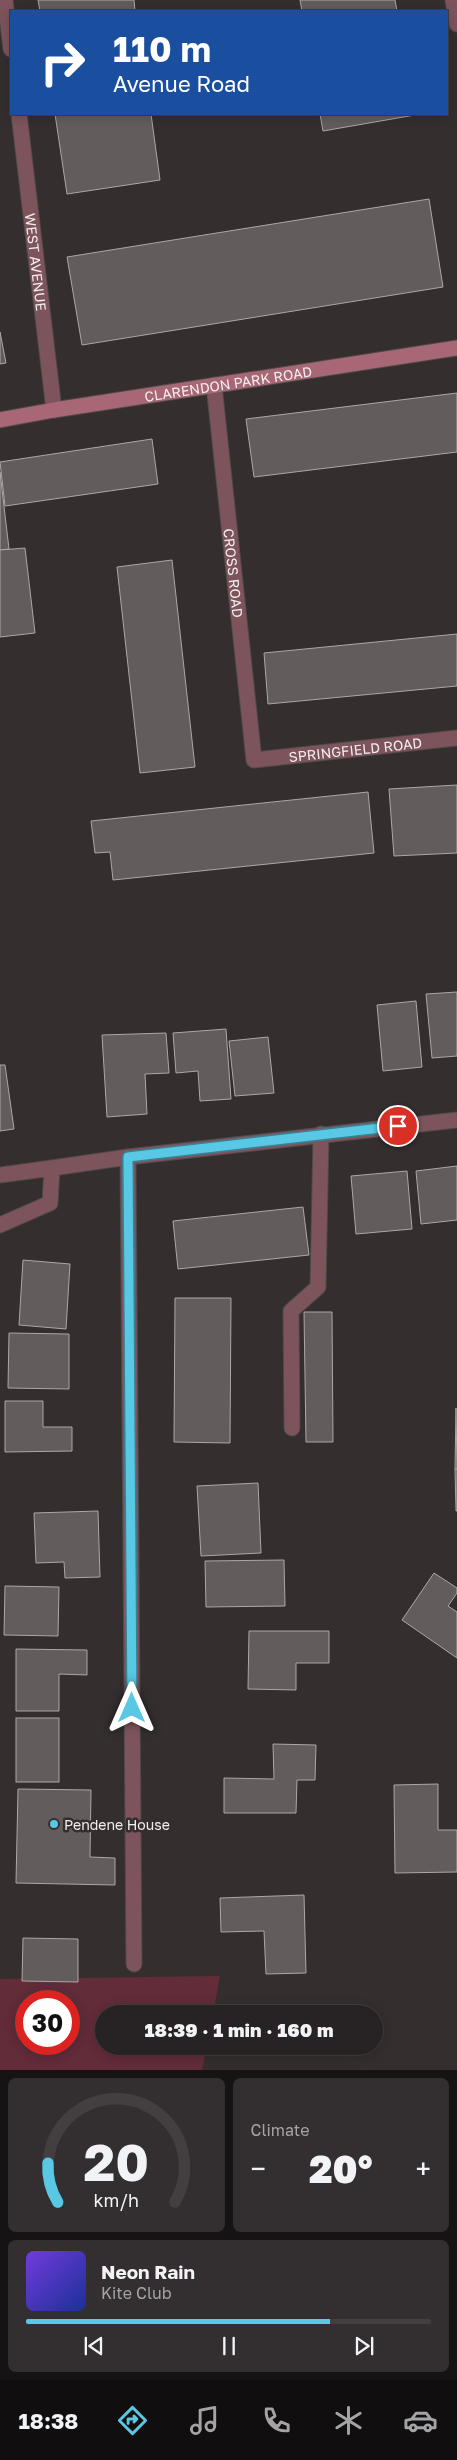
<!DOCTYPE html>
<meta charset="utf-8">
<style>
body{margin:0;font-family:"Golos Text",sans-serif;background:#332f30;color:#f1f3f6;height:100vh;display:flex;flex-direction:column;font-size:19px;white-space:nowrap}
*{box-sizing:border-box;margin:0}
p{font-size:16px;color:#a4a4a6}
.icon{flex:none;width:28px;height:28px;fill:none;stroke:currentColor;stroke-width:2;stroke-linecap:round;stroke-linejoin:round}
.map{position:relative;height:2070px;overflow:hidden}
.details{display:flex;flex-direction:column;gap:8px;padding:8px;background:#151313;flex:1}
.details>*{flex:none}
.banner{position:absolute;left:10px;top:10px;width:438px;height:105px;border-radius:0px;box-shadow:0 2px 12px #0003,0 0 0 1px #433f41;background:#1a4fa0;color:#fff;overflow:hidden}
.speed{position:absolute;left:15px;top:1990px;display:flex;gap:10px;font-size:25px;font-weight:700;text-align:center}
.speed>*{display:grid;place-content:center;width:65px;height:65px;border-radius:50%;background:#272223;box-shadow:0 2px 12px #0003,0 0 0 1px #433f41;line-height:1}
.speed .limit{border:8px solid #d22;background:#fff;color:#111}
.pin{position:absolute;display:grid;place-items:center;width:42px;height:42px;color:#fff;margin:-21px;border:2px solid #fff;border-radius:50%;box-shadow:0 1px 5px #0007}
.me{position:absolute;width:55px;margin:-28px;rotate:0deg;stroke-linejoin:round;filter:drop-shadow(0 0 4px #0008)}
.turn{display:flex;align-items:center;gap:18px;height:105px;padding:0 20px;font-size:22px}
.turn .icon{width:65px;height:65px;stroke-width:2.5}
.turn b{display:block;font-size:35px;line-height:42px}
.big{font-size:38px;font-weight:800;line-height:1.1}
.details .tile{flex:1;display:flex;flex-direction:column;justify-content:center;gap:8px;min-width:0;padding:0 18px;border-radius:8px;background:#332f30}
.details .dial{align-items:center;gap:0}
.dial svg{height:130px;overflow:visible;fill:none;stroke:#433f41;stroke-width:7;stroke-linecap:round;text-anchor:middle}
.dial text{fill:#f1f3f6;stroke:none}
.song{display:flex;align-items:center;gap:15px}
.cover{width:60px;height:60px;border-radius:8px;background:linear-gradient(135deg,hsl(260 70% 55%),hsl(230 70% 35%))}
.played{height:5px;border-radius:2px;background:linear-gradient(90deg,#58c8e4 75%,#433f41 75%)}
.keys{display:flex;justify-content:space-around;direction:ltr}
.heat{display:flex;justify-content:space-between;align-items:center;font-size:28px;direction:ltr}
.details .tiles{flex:1;display:grid;gap:8px;grid-template-columns:1fr 1fr}
.tile:last-child{grid-column:span 2}
.trip{position:absolute;left:95px;top:2005px;width:288px;height:50px;border-radius:25px;background:#272223;box-shadow:0 2px 12px #0003,0 0 0 1px #433f41;font-weight:800;line-height:50px;text-align:center}
.menu{display:flex;height:80px;justify-content:space-around;align-items:center;background:#100e0e;color:#a4a4a6}
.menu .icon{width:35px;height:35px}
.menu .active{color:#58c8e4}
.menu b{font-size:22px;color:#f1f3f6}
.map>svg:first-child{display:block}
.green{fill:#622c39;fill-rule:evenodd}
.building{fill:#635c5d;stroke:#aea6a7}
.lines{fill:none;stroke-linecap:round;stroke-linejoin:round}
.lane-casing{stroke:#4f494a;stroke-width:17}
.street-casing{stroke:#4f494a;stroke-width:17}
.secondary-casing{stroke:#4f494a;stroke-width:17}
.lane{stroke:#7d545c;stroke-width:15}
.street{stroke:#7d545c;stroke-width:15}
.secondary{stroke:#a86774;stroke-width:15}
.route-casing{stroke:#398294;stroke-width:12}
.route{stroke:#58c8e4;stroke-width:9}
.poi-dot{fill:#58c8e4;stroke:#342e2f;stroke-width:2}
.labels{text-anchor:middle;dominant-baseline:central;stroke-width:5;stroke-linejoin:round;paint-order:stroke}
.street-label{font-size:14px;fill:#f2eeef;stroke:#342e2f}
.poi-label{font-size:14px;fill:#f2eeef;stroke:#342e2f;text-anchor:start}
</style>
<div class="map">
<svg width="457" height="2070" viewBox="0 0 457 2070">
<rect width="100%" height="100%" fill="#342e2f"/>
<path class="green" d="M 220,1976 L 213,2014 L 104,2014 L 104,2046 L 207,2046 L 202,2070 L 0,2070 L 0,1979 ZM 26,2001 L 69,2001 L 69,2044 L 26,2044 Z"/>
<g class="building">
<polygon points="38,0 134,0 135,11 40,11"/>
<polygon points="300,0 395,0 397,11 302,11"/>
<polygon points="55,114 151,114 160,180 67,194"/>
<polygon points="320,114 415,114 415,115 323,131"/>
<polygon points="429,199 443,287 82,345 67,257"/>
<polygon points="0,332 6,363 0,364"/>
<polygon points="457,393 457,452 254,477 246,419"/>
<polygon points="152,439 158,484 5,506 0,462"/>
<polygon points="0,472 9,549 0,550"/>
<polygon points="25,548 35,633 0,637 0,550"/>
<polygon points="172,560 195,767 140,773 117,567"/>
<polygon points="457,634 457,686 268,704 264,653"/>
<polygon points="457,785 457,853 394,856 389,789"/>
<polygon points="368,792 374,853 113,880 110,852 95,853 91,821"/>
<polygon points="457,992 457,1056 432,1058 426,994"/>
<polygon points="416,1001 422,1067 383,1071 377,1005"/>
<polygon points="226,1029 231,1099 200,1101 198,1071 176,1073 173,1033"/>
<polygon points="166,1033 169,1073 145,1074 147,1114 107,1117 102,1035"/>
<polygon points="268,1037 274,1093 235,1096 229,1041"/>
<polygon points="0,1065 5,1065 14,1129 0,1131"/>
<polygon points="457,1166 457,1220 421,1224 416,1171"/>
<polygon points="407,1171 412,1229 356,1234 351,1176"/>
<polygon points="303,1207 309,1255 178,1269 173,1221"/>
<polygon points="23,1260 70,1264 66,1329 19,1325"/>
<polygon points="175,1298 231,1298 230,1443 174,1442"/>
<polygon points="304,1312 332,1312 333,1442 306,1442"/>
<polygon points="9,1333 69,1334 69,1389 8,1388"/>
<polygon points="5,1401 43,1401 43,1427 72,1427 72,1451 5,1452"/>
<polygon points="456,1408 457,1469 455,1469"/>
<polygon points="455,1469 457,1469 457,1511 456,1511"/>
<polygon points="258,1483 261,1553 201,1556 197,1486"/>
<polygon points="98,1511 100,1577 65,1578 64,1562 36,1563 34,1513"/>
<polygon points="284,1560 285,1606 206,1607 205,1561"/>
<polygon points="434,1573 457,1588 457,1593 448,1606 457,1612 457,1658 402,1620"/>
<polygon points="5,1586 59,1587 58,1636 4,1635"/>
<polygon points="249,1631 329,1631 329,1663 296,1663 296,1690 248,1689"/>
<polygon points="16,1649 87,1650 87,1675 59,1674 59,1711 16,1711"/>
<rect x="16" y="1718" width="43" height="64"/>
<polygon points="273,1744 316,1745 315,1780 297,1780 296,1813 224,1813 224,1778 274,1779"/>
<polygon points="438,1784 438,1830 457,1830 457,1872 395,1873 394,1785"/>
<polygon points="18,1789 91,1790 90,1857 115,1858 115,1885 16,1883"/>
<polygon points="304,1895 306,1973 266,1974 264,1931 221,1932 220,1898"/>
<polygon points="23,1938 78,1939 78,1982 22,1981"/>
</g>
<g class="lines">
<g class="lane-casing">
<polyline id="lane" points="292,1428 291,1311 318,1287 321,1134"/>
</g>
<g class="street-casing">
<g id="street">
<polyline points="5,0 11,49"/>
<polyline points="453,0 457,24"/>
<path id="s1" d="M 19,114 L 54,410"/>
<path id="s2" d="M 214,385 L 254,760 L 457,738"/>
<polyline points="128,1157 134,1964"/>
<polyline points="0,1175 52,1168"/>
<polyline points="0,1225 50,1203 52,1168 128,1157 457,1120"/>
</g>
</g>
<g class="secondary-casing">
<g id="secondary">
<path id="s3" d="M 0,420 L 54,410 L 457,348"/>
</g>
</g>
<use href="#lane" class="lane"/>
<use href="#street" class="street"/>
<use href="#secondary" class="secondary"/>
</g>
<g class="lines">
<g class="route-casing">
<polyline id="route" points="132,1708 128,1157 398,1126"/>
</g>
<use href="#route" class="route"/>
</g>
<circle class="poi-dot" cx="54" cy="1824" r="5"/>
<g class="labels">
<g class="street-label">
<text stroke="none"><textPath href="#s1" startOffset="149">WEST AVENUE</textPath></text>
<text stroke="none"><textPath href="#s3" startOffset="231">CLARENDON PARK ROAD</textPath></text>
<text stroke="none"><textPath href="#s2" startOffset="189">CROSS ROAD</textPath></text>
<text stroke="none"><textPath href="#s2" startOffset="479">SPRINGFIELD ROAD</textPath></text>
</g>
<g class="poi-label">
<text x="64" y="1824">Pendene House</text>
</g>
</g>
</svg>
<div class="speed"><div class="limit">30</div></div>
<div class="pin" style="left:398px;top:1126px;background:#d93025"><svg class="icon" aria-label="arrive" viewBox="0 0 24 24"><path d="M6 21V4h12l-3 4 3 4H6"/></svg></div>
<svg class="me" style="left:132px;top:1708px" viewBox="-20 -20 40 40"><path d="M0-17L14 15 0 8-14 15z" fill="#58c8e4" stroke="#fff" stroke-width="4"/></svg>
<div class="trip">18:39 · 1 min · 160 m</div>
<div class="banner">
<div class="turn"><svg class="icon" aria-label="right" viewBox="0 0 24 24"><path d="M7 20v-9h11M14 6l5 5-5 5"/></svg><div><b>110 m</b>Avenue Road</div></div>
</div>
</div>
<section class="details">
<div class="tiles">
<div class="tile dial"><svg viewBox="0 0 100 80">
<path d="M14 69A42 42 0 1 1 86 69"/>
<path d="M14 69A42 42 0 0 1 8 45" stroke="#58c8e4"/>
<text x="50" y="56" font-size="32" font-weight="700">20</text>
<text x="50" y="72" font-size="11">km/h</text>
</svg></div>
<div class="tile"><p>Climate</p>
<div class="heat"><a>−</a><b class="big">20°</b><a>+</a></div>
</div>
<div class="tile">
<div class="song"><i class="cover"></i><div><b>Neon Rain</b><p>Kite Club</p></div></div>
<div class="played"></div>
<div class="keys"><svg class="icon" aria-label="previous" viewBox="0 0 24 24"><path d="M18 5L8 12l10 7zM5 5v14"/></svg><svg class="icon" aria-label="pause" viewBox="0 0 24 24"><path d="M8 5v14M16 5v14"/></svg><svg class="icon" aria-label="next" viewBox="0 0 24 24"><path d="M6 5l10 7-10 7zM19 5v14"/></svg></div>
</div>
</div>
</section>
<nav class="menu">
<b>18:38</b>
<svg class="icon active" aria-label="directions" viewBox="0 0 24 24"><path d="M12 3l9 9-9 9-9-9zM9 14v-3h6M13 9l2 2-2 2"/></svg>
<svg class="icon" aria-label="music" viewBox="0 0 24 24"><path d="M9 18V5l10-2v13"/><circle cx="6" cy="18" r="3"/><circle cx="16" cy="16" r="3"/></svg>
<svg class="icon" aria-label="phone" viewBox="0 0 24 24"><path d="M5 4h4l2 5-3 2q2 4 5 5l2-3 5 2v4C11 20 4 13 5 4z"/></svg>
<svg class="icon" aria-label="climate" viewBox="0 0 24 24"><path d="M12 3v18M4 7l16 10M4 17L20 7"/></svg>
<svg class="icon" aria-label="car" viewBox="0 0 24 24"><path d="M5 17H2v-5l4-1 3-4h7l3 4 3 1v5h-3M9 17h6M6 11h13"/><circle cx="7" cy="17" r="2"/><circle cx="17" cy="17" r="2"/></svg>
</nav>
